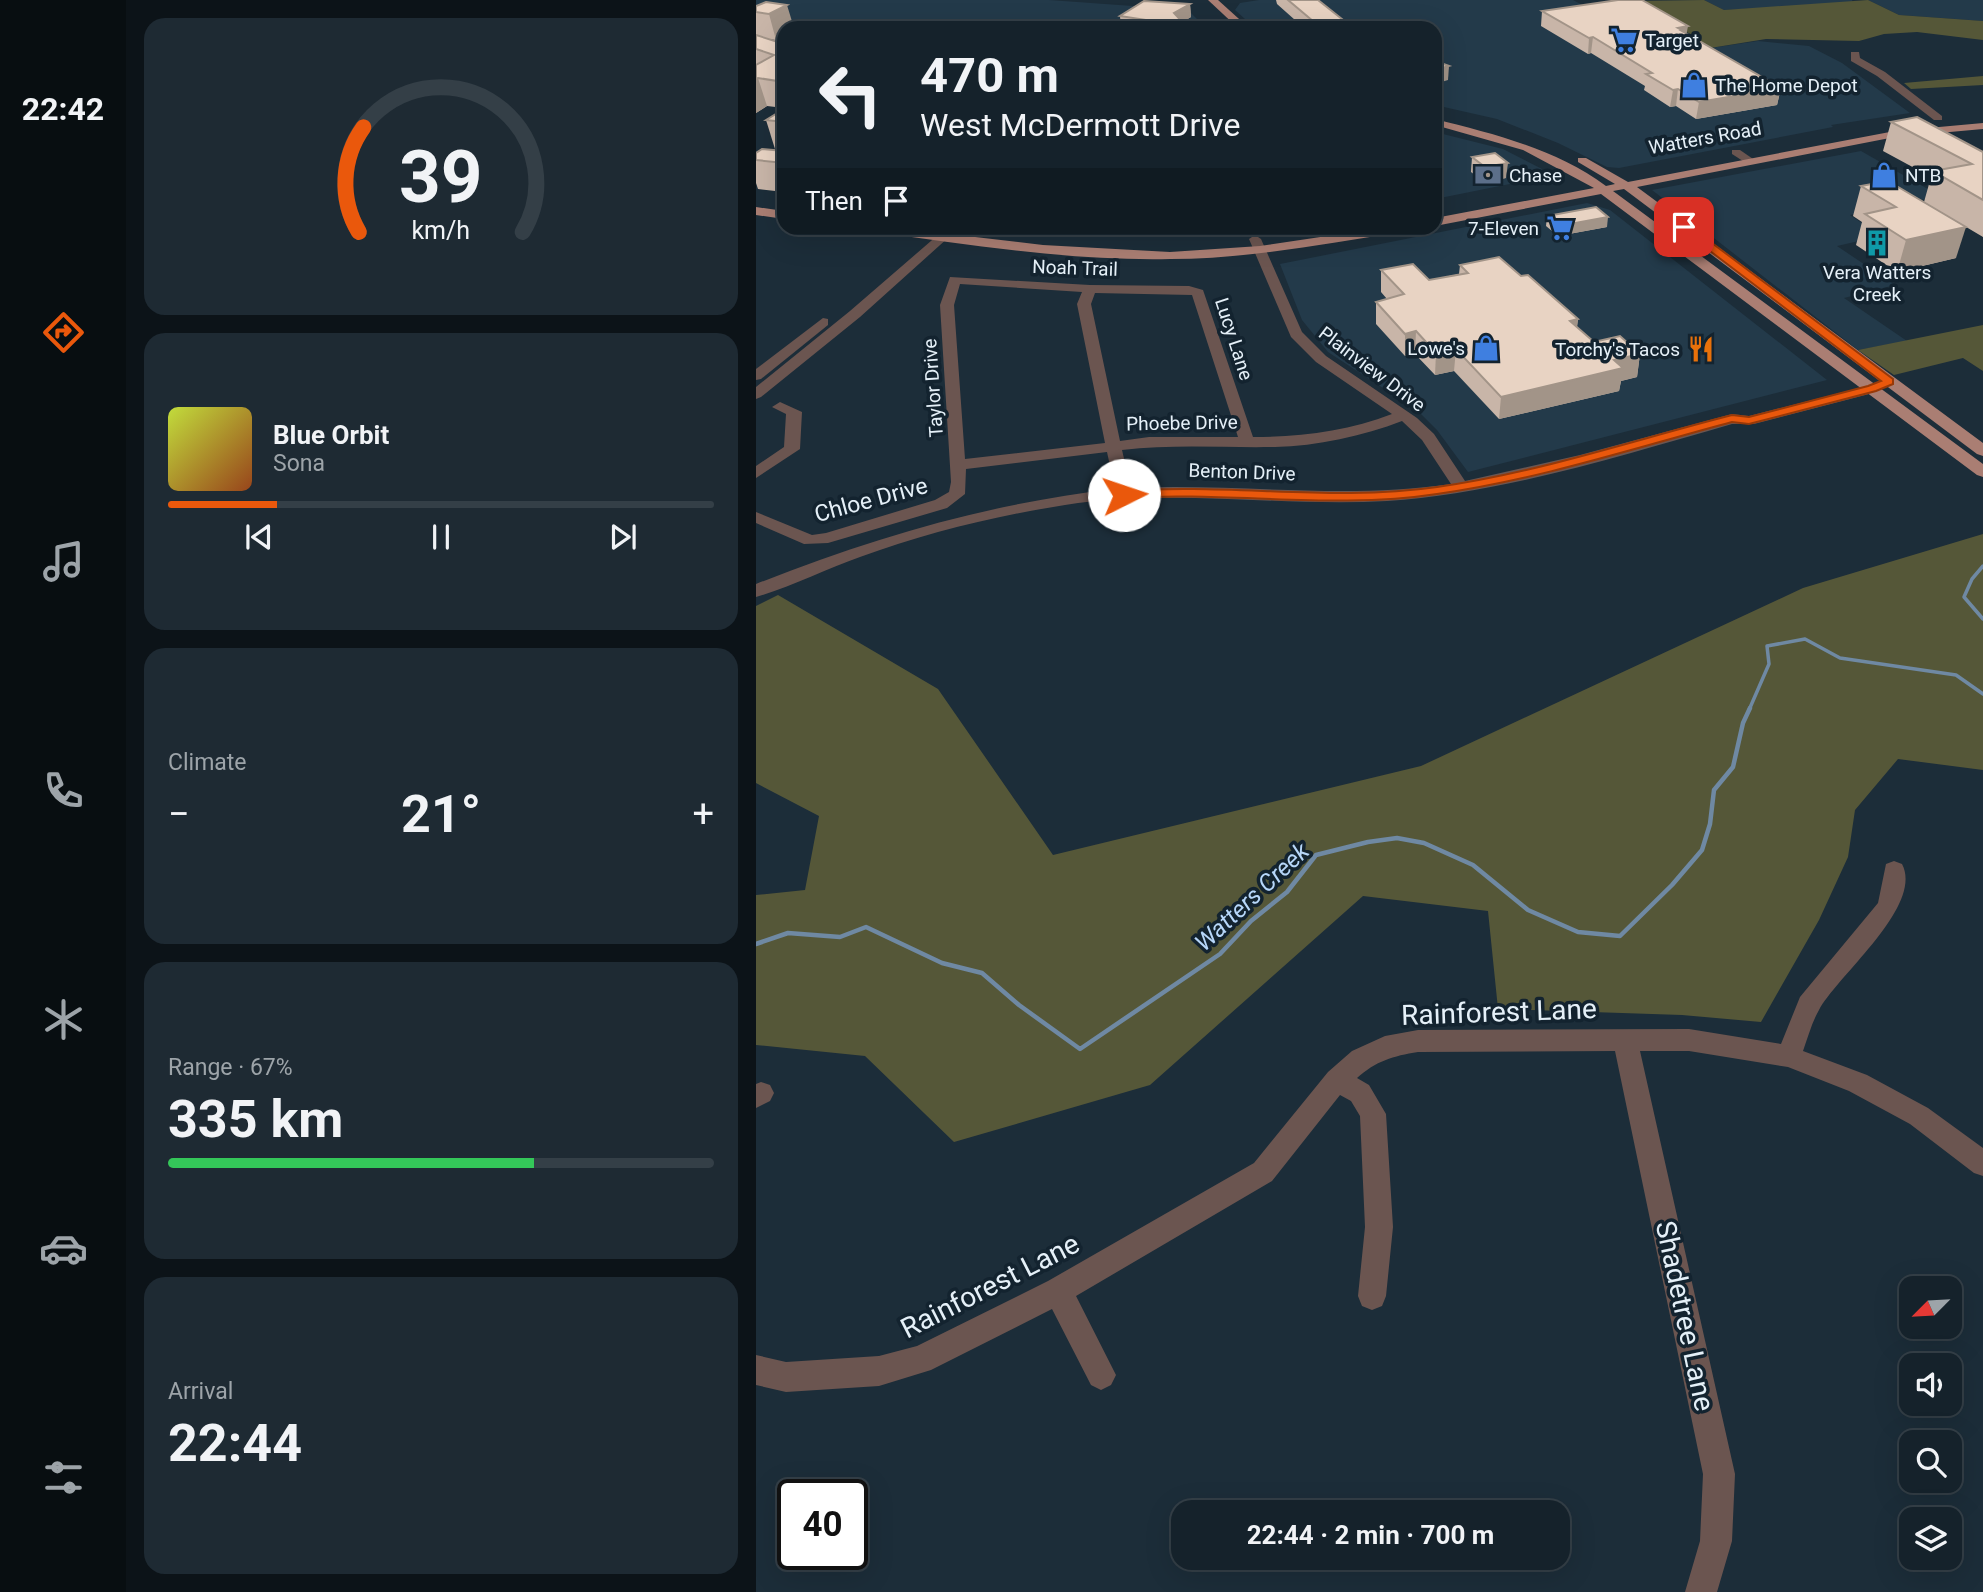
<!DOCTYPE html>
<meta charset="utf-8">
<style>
body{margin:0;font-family:Roboto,sans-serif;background:#1e2a33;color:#f1f3f6;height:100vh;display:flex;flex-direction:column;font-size:26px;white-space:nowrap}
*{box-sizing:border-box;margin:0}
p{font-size:23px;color:#9da4a9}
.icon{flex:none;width:38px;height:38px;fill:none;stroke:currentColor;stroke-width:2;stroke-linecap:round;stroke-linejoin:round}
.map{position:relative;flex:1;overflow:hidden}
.panel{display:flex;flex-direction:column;gap:18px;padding:18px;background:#0c1318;width:630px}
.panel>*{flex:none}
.top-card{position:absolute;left:21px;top:21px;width:665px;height:214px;border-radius:21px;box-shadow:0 7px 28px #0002,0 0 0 2px #343f47;background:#15222b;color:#f1f3f6;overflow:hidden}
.needle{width:46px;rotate:246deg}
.controls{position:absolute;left:1143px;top:1276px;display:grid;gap:14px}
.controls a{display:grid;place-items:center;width:63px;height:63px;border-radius:14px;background:#15222b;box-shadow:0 7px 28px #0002,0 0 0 2px #343f47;font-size:35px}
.speed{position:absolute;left:21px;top:1479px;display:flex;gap:14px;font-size:35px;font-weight:700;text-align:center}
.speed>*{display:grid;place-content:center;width:91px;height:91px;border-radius:50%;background:#15222b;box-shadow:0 7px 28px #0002,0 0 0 2px #343f47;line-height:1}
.speed .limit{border:4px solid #111;border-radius:10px;background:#fff;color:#111}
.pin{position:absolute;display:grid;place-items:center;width:60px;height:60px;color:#fff;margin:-30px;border-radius:14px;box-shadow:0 4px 10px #0006}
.me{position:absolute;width:77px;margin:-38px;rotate:86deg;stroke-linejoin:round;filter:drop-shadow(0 0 5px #0008)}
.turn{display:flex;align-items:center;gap:24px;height:147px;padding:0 28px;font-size:32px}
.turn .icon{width:91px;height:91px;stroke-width:2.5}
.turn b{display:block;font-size:49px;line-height:60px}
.then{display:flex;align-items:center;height:66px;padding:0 28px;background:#0003;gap:14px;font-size:26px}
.big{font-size:52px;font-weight:700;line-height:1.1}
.panel .tile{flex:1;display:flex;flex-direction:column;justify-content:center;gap:10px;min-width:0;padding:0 24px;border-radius:21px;background:#1e2a33}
.panel .dial{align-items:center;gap:0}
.dial svg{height:182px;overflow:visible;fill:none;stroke:#343f47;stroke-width:7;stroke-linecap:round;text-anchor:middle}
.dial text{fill:#f1f3f6;stroke:none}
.song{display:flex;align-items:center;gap:21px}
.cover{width:84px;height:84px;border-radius:10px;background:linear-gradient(135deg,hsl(70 70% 55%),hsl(20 70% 35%))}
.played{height:7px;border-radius:4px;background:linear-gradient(90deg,#ea580c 20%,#343f47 20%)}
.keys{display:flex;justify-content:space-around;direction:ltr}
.heat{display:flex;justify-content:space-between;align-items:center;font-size:38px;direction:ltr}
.charge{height:10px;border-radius:5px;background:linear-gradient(90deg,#34c759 67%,#343f47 0)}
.trip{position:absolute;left:415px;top:1500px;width:399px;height:70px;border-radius:21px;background:#15222b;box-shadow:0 7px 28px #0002,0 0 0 2px #343f47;font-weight:700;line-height:70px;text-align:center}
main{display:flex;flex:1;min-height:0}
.menu{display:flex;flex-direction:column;width:126px;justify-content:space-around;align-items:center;background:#080e11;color:#9da4a9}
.menu .icon{width:49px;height:49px}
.menu .current{color:#ea580c}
.menu b{font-size:32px;color:#f1f3f6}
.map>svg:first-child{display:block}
.built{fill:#233a4a}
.green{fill:#555738}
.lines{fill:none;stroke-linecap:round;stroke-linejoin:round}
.stream-far1{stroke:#6f89a3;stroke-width:3.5}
.stream{stroke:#6f89a3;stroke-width:4.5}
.minor{fill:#6b5550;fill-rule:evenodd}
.major{fill:#aa7e73;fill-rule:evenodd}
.wall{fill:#c8b5a8}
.shaded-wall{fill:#a29488}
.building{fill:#e8d3c3;stroke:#a29488;stroke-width:2}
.route{fill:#ea580c;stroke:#983908;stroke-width:2}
.labels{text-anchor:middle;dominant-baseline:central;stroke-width:7;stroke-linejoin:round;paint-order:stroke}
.far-poi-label{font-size:19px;fill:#e5f0f8;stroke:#13232f;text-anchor:start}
.far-street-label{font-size:19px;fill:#e5f0f8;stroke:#13232f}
.street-label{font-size:23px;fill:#e5f0f8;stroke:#13232f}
.water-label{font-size:24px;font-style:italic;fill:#b7d7f9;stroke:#13232f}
.near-street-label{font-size:28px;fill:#e5f0f8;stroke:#13232f}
</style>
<main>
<nav class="menu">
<b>22:42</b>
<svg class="icon current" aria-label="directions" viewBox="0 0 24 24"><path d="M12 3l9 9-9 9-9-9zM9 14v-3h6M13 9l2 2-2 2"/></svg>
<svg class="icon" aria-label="music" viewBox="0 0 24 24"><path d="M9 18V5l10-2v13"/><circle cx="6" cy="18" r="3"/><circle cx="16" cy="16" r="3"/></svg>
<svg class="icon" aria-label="phone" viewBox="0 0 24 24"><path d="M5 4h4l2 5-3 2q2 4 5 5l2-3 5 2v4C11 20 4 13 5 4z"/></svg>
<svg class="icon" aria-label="climate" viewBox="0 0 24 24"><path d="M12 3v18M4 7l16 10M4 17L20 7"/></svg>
<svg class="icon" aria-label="car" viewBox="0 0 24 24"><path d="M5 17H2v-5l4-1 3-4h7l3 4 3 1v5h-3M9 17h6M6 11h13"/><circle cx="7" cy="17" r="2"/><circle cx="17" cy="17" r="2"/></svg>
<svg class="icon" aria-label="filters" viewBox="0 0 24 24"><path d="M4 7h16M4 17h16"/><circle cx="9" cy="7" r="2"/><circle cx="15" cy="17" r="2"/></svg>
</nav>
<section class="panel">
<div class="tile dial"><svg viewBox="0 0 100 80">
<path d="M14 69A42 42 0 1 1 86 69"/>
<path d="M14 69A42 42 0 0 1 16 23" stroke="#ea580c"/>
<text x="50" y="56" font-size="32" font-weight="700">39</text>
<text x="50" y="72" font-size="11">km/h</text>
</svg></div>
<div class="tile">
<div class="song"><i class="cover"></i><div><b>Blue Orbit</b><p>Sona</p></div></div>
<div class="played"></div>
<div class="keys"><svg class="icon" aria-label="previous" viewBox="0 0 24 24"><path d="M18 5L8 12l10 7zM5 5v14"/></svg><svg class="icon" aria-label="pause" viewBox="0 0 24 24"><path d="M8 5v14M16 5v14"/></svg><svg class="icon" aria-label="next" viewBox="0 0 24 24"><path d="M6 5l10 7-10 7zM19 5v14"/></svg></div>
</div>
<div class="tile"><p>Climate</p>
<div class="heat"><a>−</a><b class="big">21°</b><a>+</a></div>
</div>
<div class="tile"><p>Range · 67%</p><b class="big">335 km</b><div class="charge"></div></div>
<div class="tile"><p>Arrival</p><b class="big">22:44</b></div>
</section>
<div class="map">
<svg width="1227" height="1592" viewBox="0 0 1227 1592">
<rect width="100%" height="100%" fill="#1c2d39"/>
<g class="built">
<polygon points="0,0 293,0 419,9 435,13 450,28 28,28 28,54 0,49"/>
<polygon points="503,0 817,0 834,9 876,1 936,35 948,49 1002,41 1053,46 1086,63 1154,113 1075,125 1077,127 863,168 851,167 802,143 741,119 679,105 679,28 499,28 479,10 484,3"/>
<polygon points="948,0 1096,0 1097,3 968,10"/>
<polygon points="1112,0 1227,0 1227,21 1143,15"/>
<polygon points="679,132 747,149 786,169 784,178 679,199"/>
<polygon points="1105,151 1184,196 1094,215 1125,236 1081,246 1139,285 1088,298 1151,341 1102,350 896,190"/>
<polygon points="831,203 854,210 1071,380 712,472 681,430 662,411 572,352 546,320 524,264"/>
<polygon points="293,228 527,228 447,237 352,236"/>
</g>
<g class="green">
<polygon points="948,0 968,10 1112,0 1143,15 1227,21 1227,40 1161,32 1128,34 1103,41 1010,39 948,49 936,35 876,1"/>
<polygon points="1227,76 1227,85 1155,89 1148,83"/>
<polygon points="1227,325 1227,371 1207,358 1138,375 1102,350"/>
<polygon points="1227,534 1227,770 1142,759 1099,810 1092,857 1063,920 1005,1022 926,1015 742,1009 732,911 607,896 394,1085 198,1142 109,1056 0,1045 0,895 49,890 63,816 0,783 0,606 22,595 182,689 297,855 665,766 1047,588"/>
</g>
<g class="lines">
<g class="stream-far1">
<polyline points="1227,566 1216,579 1208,597 1227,619"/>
<polyline points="993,710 1013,664 1011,646 1049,639 1084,658 1200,675 1227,694"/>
</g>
<polyline class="stream" points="0,944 32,933 84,937 110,927 186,963 226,973 263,1005 324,1049 464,954 495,921 531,892 560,855 612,842 641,838 668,843 717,865 772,910 822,932 864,936 916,885 946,850 954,824 958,790 977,767 987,723 994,708"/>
<g class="minor">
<polygon points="1095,52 1103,52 1104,58 1129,72 1186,116 1186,120 1178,120 1121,76 1095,61"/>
<polygon points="976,150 984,150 1000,161 990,163 976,154"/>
<polygon points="190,228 203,228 104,317 5,397 0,399 0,387 94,311"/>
<path d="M 499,235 L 505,239 L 546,332 L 570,356 L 661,418 L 678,434 L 709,481 L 824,455 L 976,414 L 993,416 L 1111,386 L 1133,377 L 1140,381 L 1121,392 L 998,424 L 976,424 C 868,455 743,494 631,501 C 523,507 416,488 309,505 C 239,516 170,533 104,557 C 70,569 35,587 0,597 L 0,584 C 116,538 234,503 359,489 L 351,452 L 210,469 L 209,494 L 191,508 L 72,543 L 48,544 L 0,523 L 0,512 L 56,535 L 70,533 L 179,500 L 193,492 L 195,482 L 184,305 L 194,277 L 334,285 L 433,286 L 447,290 L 497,437 C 544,437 592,431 636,414 L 560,362 L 535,337 L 493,239 ZM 204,284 L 326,292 L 321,304 L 349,443 L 209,459 L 198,305 ZM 339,293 L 436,295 L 482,437 L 393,437 L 364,441 L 335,304 ZM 646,421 L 666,440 L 695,484 C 588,500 481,483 375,488 L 366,450 C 417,444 468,448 519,447 C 561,446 607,436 646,421 Z"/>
<polygon points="67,318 72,319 72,325 5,379 0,380 0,369"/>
<polygon points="24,402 46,412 44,449 0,478 0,466 28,447 30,414 16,407"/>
<path d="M 1138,861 L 1146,864 C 1168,906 1082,975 1063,1010 C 1056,1022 1052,1037 1047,1051 L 1111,1075 L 1172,1108 L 1227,1148 L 1227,1176 L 1218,1173 L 1154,1124 L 1093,1091 L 1032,1067 L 933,1051 L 884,1051 L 979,1474 L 976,1541 L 961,1592 L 929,1592 L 944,1541 L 947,1474 L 859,1051 L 662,1052 C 637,1056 620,1061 601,1078 L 613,1085 L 630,1114 L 637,1227 L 630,1296 L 626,1306 L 616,1310 L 606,1306 L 602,1296 L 609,1227 L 604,1116 L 595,1101 L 584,1095 L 516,1181 L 320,1296 L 360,1375 L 355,1385 L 345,1390 L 335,1385 L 296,1309 L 175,1370 L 123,1386 L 30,1392 L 0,1385 L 0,1355 L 30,1362 L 123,1356 L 161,1346 L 292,1281 L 498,1163 L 572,1072 L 596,1051 L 629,1036 L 662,1030 L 933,1029 L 1025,1044 L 1044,997 L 1122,903 L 1130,864 Z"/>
<polygon points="5,1082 14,1085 18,1093 14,1101 0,1108 0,1084"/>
</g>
<g class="major">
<polygon points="452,0 462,0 493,28 482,28"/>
<path d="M 679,119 C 738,134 800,149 850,186 L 859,184 L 822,162 L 822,158 L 830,158 L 872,182 L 1139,131 L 1227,123 L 1227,129 L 1139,137 L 881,187 L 1227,443 L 1227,456 L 1221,454 L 872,192 L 868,189 L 857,191 L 1227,464 L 1227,477 L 1221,475 L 845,194 L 679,226 L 679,218 L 838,188 L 767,150 L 679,125 Z"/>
<polygon points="0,207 28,211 28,219 0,215"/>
<path d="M 112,228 L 142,228 L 287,245 L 414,252 L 504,246 L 625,228 L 651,228 L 645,232 C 568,244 492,259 414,259 C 314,261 216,245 118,232 Z"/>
</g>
</g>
<g class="wall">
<polygon points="520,0 562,0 591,28 548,28 521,4"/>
<polygon points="10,2 28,28 28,37 20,40 11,39 28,44 28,108 11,106 0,113 0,6"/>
<polygon points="434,4 435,17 426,22 432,28 365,28 364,16"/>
<polygon points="786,11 931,34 1025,88 1021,105 940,119 920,106 914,107 888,90 889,86 835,53 832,54 785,26"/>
<polygon points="28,109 28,150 19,149 10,120"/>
<polygon points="1135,122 1227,152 1227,237 1168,202 1175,177 1127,151"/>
<polygon points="28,151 28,192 2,189 0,183 0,153"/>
<polygon points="716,157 750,178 728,182 715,172"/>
<polygon points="1132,181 1200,258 1141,272 1100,245 1106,222 1097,216 1105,186"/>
<polygon points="791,216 851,227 802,236 790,226"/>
<polygon points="704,265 765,276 822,319 821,327 838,342 884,354 881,377 865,381 863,391 743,419 698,371 679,375 659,354 649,356 620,324 620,302 631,299 625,292 625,270 673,280 703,274"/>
</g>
<g class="shaded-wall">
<polygon points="434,4 435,17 419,27 418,13"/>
<polygon points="31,5 38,28 28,28 28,37 20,40 13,14"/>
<polygon points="591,23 591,28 565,28 564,27"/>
<polygon points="932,26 929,42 922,28"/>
<polygon points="837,37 835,53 832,54 833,38"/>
<polygon points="693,66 692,80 679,84 679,70"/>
<polygon points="2,78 11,106 0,113 0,79"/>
<polygon points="1025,88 1021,105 940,119 943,102"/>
<polygon points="922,89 920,106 914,107 917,90"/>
<polygon points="752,163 750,178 728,182 729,167"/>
<polygon points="852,217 851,227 802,236 803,226"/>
<polygon points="1210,227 1200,258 1141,272 1150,240"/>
<polygon points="822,319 819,341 814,321"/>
<polygon points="660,331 659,354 649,356 649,334"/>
<polygon points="700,349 698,371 679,375 680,353"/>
<polygon points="884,354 881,377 865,381 863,391 743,419 745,397 858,360"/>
</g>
<g class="building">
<polygon points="532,0 562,0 591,23 564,27"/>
<polygon points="862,0 886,0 932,26 922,28 928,31 926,31 1025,88 943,102 922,89 917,90 890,74 896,73 837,37 833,38 786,11"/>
<polygon points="388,1 434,4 418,13 432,28 404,28 396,21 364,16"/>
<polygon points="10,2 31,5 13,14 0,12 0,6"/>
<polygon points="0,35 28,44 28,82 2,78 0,79 0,65 18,55 0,49"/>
<polygon points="679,61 693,66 679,70"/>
<polygon points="28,109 28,122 10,120"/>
<polygon points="1161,117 1227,152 1227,200 1177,171 1216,164 1135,122"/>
<polygon points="6,149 28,151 28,163 0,160 0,153"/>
<polygon points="739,153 752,163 729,167 716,157"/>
<polygon points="1132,181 1210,227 1150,240 1109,214 1140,207 1105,186"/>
<polygon points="840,207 852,217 803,226 791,216"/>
<polygon points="743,257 765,276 772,275 822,319 814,321 838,342 864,336 884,354 858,360 867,368 745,397 700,349 680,353 660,331 649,334 620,302 648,294 625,270 657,264 673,280 712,273 704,265"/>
</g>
<path class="route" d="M 925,225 L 932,225 L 1137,379 L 1137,384 L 1120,391 L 993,424 L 976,422 C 879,448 781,480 681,494 C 578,510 472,491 368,498 L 361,495 L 368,491 C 472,483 578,502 681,487 C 781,473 878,440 976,415 L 993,417 L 1112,386 L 1125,381 L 925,229 Z"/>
<defs>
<g id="supermarket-bare" transform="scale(2.1)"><path d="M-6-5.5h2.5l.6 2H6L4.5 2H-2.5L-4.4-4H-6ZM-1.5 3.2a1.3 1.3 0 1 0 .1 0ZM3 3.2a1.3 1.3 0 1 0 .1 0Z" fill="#3f7fe0" stroke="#13232f" stroke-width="2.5" paint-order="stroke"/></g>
<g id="shop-bare" transform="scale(2.1)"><path d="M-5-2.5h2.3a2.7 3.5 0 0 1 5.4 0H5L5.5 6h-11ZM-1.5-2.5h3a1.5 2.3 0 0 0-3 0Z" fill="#3f7fe0" stroke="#13232f" stroke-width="2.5" paint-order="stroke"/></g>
<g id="bank-bare" transform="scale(2.1)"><path d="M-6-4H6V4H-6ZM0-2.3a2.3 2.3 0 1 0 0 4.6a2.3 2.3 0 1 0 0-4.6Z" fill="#5c6f8a" stroke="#13232f" stroke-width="2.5" paint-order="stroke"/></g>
<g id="building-bare" transform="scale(2.1)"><path d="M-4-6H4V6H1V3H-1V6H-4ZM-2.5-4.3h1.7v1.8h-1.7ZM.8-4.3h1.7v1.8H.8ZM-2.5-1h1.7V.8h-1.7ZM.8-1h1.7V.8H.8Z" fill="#0f9aa8" stroke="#13232f" stroke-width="2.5" paint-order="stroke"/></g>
<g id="restaurant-bare" transform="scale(2.1)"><path d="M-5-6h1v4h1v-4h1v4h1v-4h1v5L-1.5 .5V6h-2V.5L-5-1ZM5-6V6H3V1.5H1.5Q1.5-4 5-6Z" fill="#e8710a" stroke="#13232f" stroke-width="2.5" paint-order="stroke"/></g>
</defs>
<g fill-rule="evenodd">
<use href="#supermarket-bare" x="868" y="40"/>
<use href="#shop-bare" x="938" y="85"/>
<use href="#bank-bare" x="732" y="175"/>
<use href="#shop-bare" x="1128" y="175"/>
<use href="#supermarket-bare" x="804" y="228"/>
<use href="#building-bare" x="1121" y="243"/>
<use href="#shop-bare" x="730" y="348"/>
<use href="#restaurant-bare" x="945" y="349"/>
</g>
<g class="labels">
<g class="far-poi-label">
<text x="889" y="40">Target</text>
<text x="959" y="85">The Home Depot</text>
<text x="753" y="175">Chase</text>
<text x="1149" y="175">NTB</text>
<text x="783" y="228" text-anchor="end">7-Eleven</text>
<text x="1121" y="272" text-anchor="middle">Vera Watters<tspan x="1121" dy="22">Creek</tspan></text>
<text x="709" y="348" text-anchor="end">Lowe's</text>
<text x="924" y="349" text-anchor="end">Torchy's Tacos</text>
</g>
<g class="far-street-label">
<text transform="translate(949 138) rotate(-10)">Watters Road</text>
<text transform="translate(319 268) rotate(2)">Noah Trail</text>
<text transform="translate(478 339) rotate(72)">Lucy Lane</text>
<text transform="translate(616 369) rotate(37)">Plainview Drive</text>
<text transform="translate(177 388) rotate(-94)">Taylor Drive</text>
<text transform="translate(426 423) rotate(-1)">Phoebe Drive</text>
<text transform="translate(486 472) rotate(2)">Benton Drive</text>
</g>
<g class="street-label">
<text transform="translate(115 500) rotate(-15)">Chloe Drive</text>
</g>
<g class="water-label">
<text transform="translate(496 897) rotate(-43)">Watters Creek</text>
</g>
<g class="near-street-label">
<text transform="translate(743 1012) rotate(-2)">Rainforest Lane</text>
<text transform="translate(234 1286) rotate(-27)">Rainforest Lane</text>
<text transform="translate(929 1316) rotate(78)">Shadetree Lane</text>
</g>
</g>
</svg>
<div class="controls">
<a><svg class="needle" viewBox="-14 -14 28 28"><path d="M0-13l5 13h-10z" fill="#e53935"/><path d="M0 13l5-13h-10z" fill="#9da4a9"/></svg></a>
<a><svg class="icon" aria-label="sound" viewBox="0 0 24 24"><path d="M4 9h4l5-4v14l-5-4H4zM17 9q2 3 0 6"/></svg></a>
<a><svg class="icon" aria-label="search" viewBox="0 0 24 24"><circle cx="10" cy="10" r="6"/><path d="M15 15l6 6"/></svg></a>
<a><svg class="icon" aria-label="layers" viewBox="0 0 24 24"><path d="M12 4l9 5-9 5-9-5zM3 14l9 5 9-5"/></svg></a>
</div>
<div class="speed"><div class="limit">40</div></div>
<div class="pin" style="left:928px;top:227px;background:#d93025"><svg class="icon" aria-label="arrive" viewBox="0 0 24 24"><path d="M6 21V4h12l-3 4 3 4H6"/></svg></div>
<svg class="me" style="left:368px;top:495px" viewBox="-20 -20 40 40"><circle r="19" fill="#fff"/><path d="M0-13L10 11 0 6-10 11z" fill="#ea580c"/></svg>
<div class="trip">22:44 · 2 min · 700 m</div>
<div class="top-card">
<div class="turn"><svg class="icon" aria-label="left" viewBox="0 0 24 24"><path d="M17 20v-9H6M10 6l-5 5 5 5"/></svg><div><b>470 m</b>West McDermott Drive</div></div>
<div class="then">Then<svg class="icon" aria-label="arrive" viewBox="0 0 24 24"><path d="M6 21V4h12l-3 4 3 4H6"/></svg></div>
</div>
</div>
</main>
